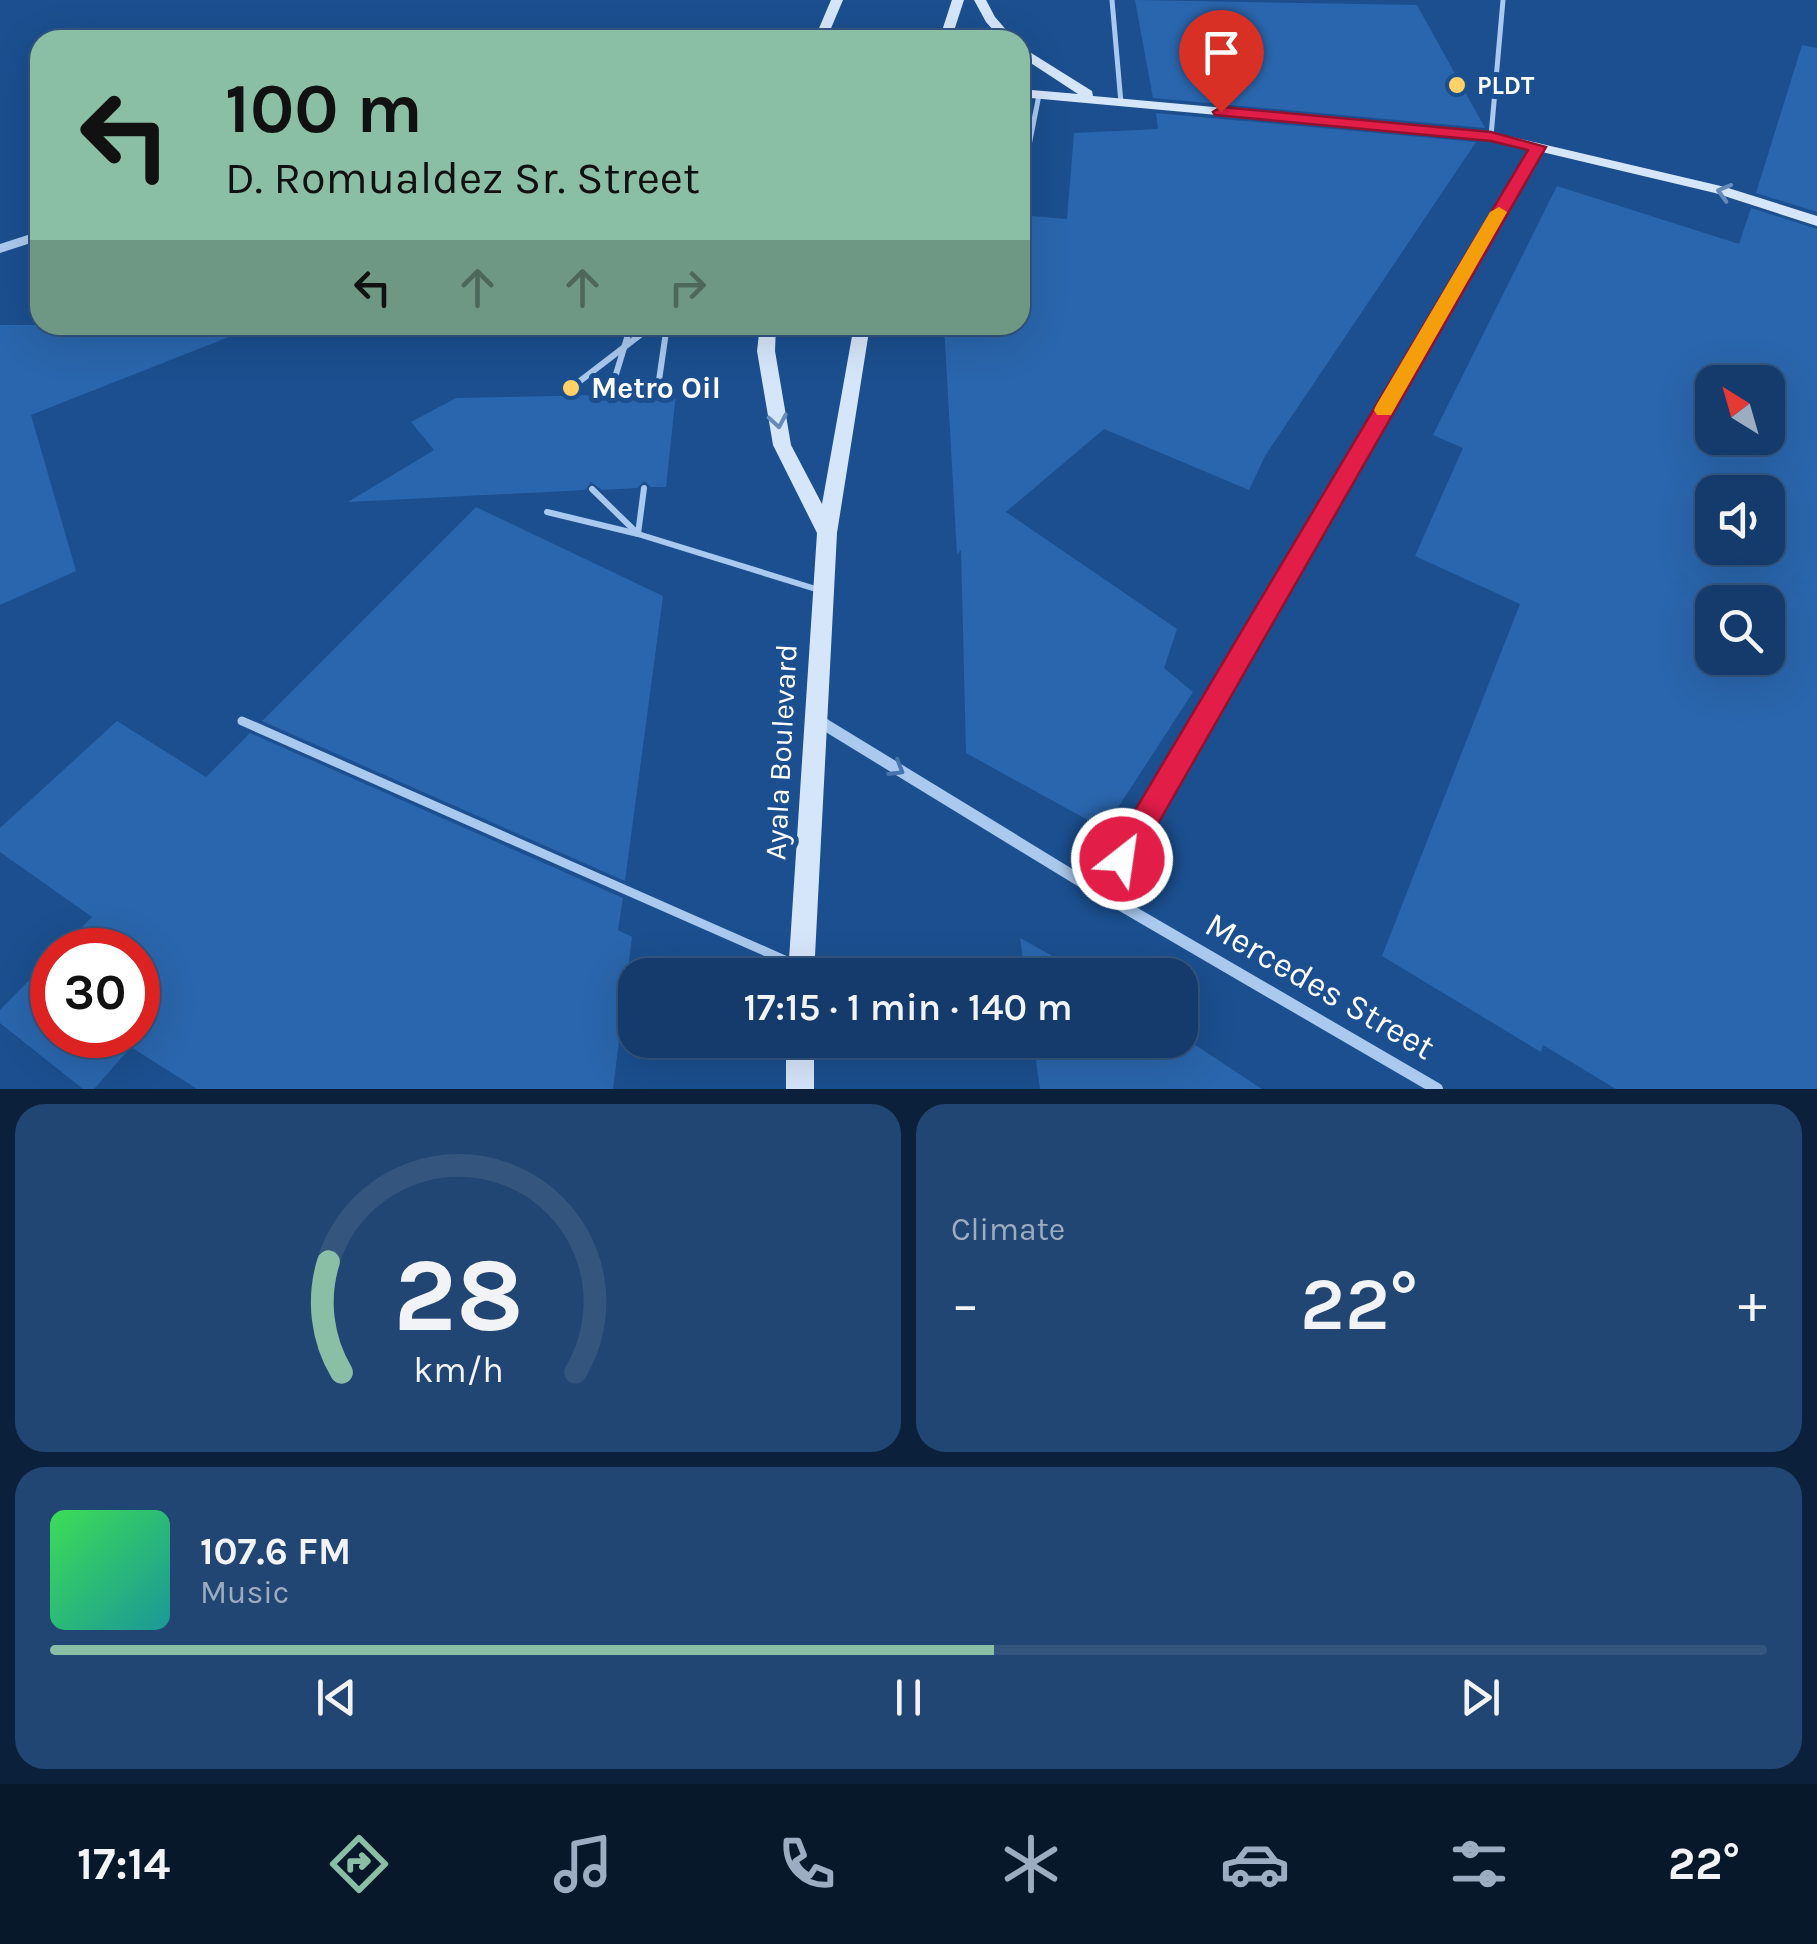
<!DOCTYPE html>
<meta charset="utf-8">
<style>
body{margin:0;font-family:Karla,sans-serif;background:#214673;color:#f1f3f6;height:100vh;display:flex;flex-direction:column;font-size:38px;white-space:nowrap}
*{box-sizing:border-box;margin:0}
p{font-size:32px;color:#9dadc1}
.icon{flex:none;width:55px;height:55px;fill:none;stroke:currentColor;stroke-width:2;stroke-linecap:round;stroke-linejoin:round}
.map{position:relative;height:1089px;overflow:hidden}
.details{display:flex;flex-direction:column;gap:15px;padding:15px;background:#0b203b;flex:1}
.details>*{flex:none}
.guide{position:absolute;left:30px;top:30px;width:1000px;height:305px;border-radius:30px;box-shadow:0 10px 40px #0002,0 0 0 2px #33557e;background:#8abfa5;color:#111;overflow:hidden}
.needle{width:65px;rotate:323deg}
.controls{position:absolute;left:1695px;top:365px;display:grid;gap:20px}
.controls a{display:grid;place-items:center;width:90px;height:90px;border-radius:20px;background:#143b6b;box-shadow:0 10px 40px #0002,0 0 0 2px #33557e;font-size:50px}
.speed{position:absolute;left:30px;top:928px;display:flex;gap:20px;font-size:50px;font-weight:700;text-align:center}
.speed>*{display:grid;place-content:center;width:130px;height:130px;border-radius:50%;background:#143b6b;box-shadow:0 10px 40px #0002,0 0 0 2px #33557e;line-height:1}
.speed .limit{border:15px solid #d22;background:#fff;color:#111}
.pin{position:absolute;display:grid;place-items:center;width:85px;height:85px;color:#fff;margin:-102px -42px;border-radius:50% 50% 50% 0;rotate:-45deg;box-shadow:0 0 10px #0007}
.pin .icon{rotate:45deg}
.me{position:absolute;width:110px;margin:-55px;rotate:30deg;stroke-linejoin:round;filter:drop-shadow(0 0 8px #0008)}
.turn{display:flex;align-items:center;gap:35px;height:210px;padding:0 30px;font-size:45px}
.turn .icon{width:130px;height:130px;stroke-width:2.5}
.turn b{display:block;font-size:70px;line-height:85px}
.lanes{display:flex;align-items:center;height:95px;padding:0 30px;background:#0003;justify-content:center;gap:50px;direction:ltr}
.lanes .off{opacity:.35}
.big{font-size:75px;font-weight:600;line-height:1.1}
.details .tile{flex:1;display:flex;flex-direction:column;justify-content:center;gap:15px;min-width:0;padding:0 35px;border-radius:30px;background:#214673}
.details .dial{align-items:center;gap:0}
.dial svg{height:260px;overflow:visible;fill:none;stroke:#33557e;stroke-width:7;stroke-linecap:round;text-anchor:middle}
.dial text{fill:#f1f3f6;stroke:none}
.song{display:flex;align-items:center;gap:30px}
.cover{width:120px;height:120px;border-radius:15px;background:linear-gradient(135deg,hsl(130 70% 55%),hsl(180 70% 35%))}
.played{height:10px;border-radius:5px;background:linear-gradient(90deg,#8abfa5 55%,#33557e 55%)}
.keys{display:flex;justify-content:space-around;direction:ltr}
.heat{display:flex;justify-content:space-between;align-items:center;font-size:55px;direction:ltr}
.details .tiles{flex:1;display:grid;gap:15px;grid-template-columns:1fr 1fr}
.tile:last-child{grid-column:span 2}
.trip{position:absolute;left:618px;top:958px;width:580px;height:100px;border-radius:30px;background:#143b6b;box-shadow:0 10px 40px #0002,0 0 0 2px #33557e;font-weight:600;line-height:100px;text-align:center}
.dock{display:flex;height:160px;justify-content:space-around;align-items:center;background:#08182b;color:#9dadc1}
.dock .icon{width:70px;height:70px}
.dock .active{color:#8abfa5}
.dock b{font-size:45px;color:#f1f3f6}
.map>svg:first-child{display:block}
.building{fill:#2a66ad;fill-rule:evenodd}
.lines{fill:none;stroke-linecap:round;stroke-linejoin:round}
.service-far2{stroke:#a9c9ee;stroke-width:5}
.service-far1{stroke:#a9c9ee;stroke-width:6}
.service{stroke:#a9c9ee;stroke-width:9}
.minor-far2{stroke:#a9c9ee;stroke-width:8}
.minor-far1{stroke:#a9c9ee;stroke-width:9}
.minor{stroke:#a9c9ee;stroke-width:12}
.tertiary{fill:#a9c9ee;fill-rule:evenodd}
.secondary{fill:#d6e6fa;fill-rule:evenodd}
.oneway{stroke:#668bba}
.oneway2{stroke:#4674ac}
.route{fill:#e11d48;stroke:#92132f;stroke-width:2.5}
.slow{fill:#f59e0b}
.poi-dot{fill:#ffd166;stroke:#1b4f8f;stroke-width:4}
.labels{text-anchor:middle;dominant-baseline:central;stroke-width:10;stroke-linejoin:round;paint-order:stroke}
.far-poi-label{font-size:25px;font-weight:bold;fill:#fff;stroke:#1b4f8f;text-anchor:start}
.poi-label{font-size:30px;font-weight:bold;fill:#fff;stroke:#1b4f8f;text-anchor:start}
.street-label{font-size:30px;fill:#fff;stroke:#1b4f8f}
.near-street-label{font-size:35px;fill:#fff;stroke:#1b4f8f}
</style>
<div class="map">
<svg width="1817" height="1089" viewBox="0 0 1817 1089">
<rect width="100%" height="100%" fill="#1b4f8f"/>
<g class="building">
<polygon points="1135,0 1417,5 1485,128 1153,98"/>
<polygon points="1802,45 1817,48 1817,212 1756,193"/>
<polygon points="1156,113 1476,142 1265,456 1249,490 1104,429 1006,512 1177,629 1164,668 1193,692 1104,829 966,753 961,550 957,554 944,325 1020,325 1020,215 1067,219 1074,133 1158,129"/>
<path d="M 1557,186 L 1739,244 L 1751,208 L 1817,229 L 1817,1089 L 1616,1089 L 1543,1045 L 1541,1052 L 1382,956 L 1520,604 L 1415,556 L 1463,448 L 1433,435 ZM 1712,382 L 1768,382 L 1768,438 L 1712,438 ZM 1712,492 L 1768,492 L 1768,548 L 1712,548 ZM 1712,602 L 1768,602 L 1768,658 L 1712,658 Z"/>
<polygon points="0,325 248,325 249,329 31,415 76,571 0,605"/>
<polygon points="650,394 657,401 664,394 676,394 666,487 651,487 644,481 637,488 602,490 591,482 585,490 348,502 434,450 411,422 456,398 602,395 610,404 617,395"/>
<polygon points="476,507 663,596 625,881 262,721"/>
<polygon points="117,721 206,777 250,733 623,898 618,930 632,937 613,1089 197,1089 131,1047 94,1089 83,1089 0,1023 0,1010 52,957 52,1035 138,1035 138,950 59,950 92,917 0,852 0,828"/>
<polygon points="1020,938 1087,975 1025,975"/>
<polygon points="1180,1035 1262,1089 1040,1089 1033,1040 1180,1040"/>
</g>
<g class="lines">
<g class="service-far2">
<polyline points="1112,0 1121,103"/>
<polyline points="1491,136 1503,0"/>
<polyline points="1020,191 1039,95"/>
</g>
<g class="service-far1">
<polyline points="567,391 653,325"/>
<polyline points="657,394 667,325"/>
<polyline points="609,397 631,325"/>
<polyline points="592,489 635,531"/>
<polyline points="547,512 638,534 819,590"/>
<polyline points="638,534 644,488"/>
</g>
<polyline class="service" points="242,721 796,965"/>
<polyline class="minor-far2" points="1467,267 1537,147"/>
<polyline class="minor-far1" points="1261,621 1468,265"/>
<g class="minor">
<polyline points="819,721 1102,894 1437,1089"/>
<polyline points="1102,894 1263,618"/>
</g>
<polygon class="tertiary" points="40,231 40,240 0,253 0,244"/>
<g class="secondary">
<polygon points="831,0 843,0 826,40 814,40"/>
<polygon points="952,0 964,0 951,40 939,40"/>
<polygon points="974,0 986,0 995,17 1015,40 1002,40 986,22"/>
<polygon points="1020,46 1092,91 1093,96 1491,132 1725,187 1817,216 1817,226 1715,193 1491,140 1020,97 1020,89 1078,94 1020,56"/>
<polygon points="760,325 776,325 775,351 791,445 822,504 854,325 870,325 837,533 814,975 788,975 817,533 773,445 757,351"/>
<rect x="786" y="1040" width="28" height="49"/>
</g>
</g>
<defs><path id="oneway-chevron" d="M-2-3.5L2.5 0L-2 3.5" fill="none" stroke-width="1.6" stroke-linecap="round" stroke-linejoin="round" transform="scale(2.5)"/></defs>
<g class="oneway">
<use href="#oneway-chevron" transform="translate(1724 192) rotate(-164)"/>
<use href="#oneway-chevron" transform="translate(778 421) rotate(80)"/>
</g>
<use class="oneway2" href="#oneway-chevron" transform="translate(897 769) rotate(31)"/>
<polygon class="route" points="1221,107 1491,132 1546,147 1132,869 1122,873 1112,869 1108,859 1112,849 1528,150 1491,141 1215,115 1213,112"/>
<polygon class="slow" points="1499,207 1507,212 1391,415 1377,415 1374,410 1377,404 1490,212"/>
<g class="poi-dot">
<circle cx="1457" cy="85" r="10"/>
<circle cx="571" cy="388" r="10"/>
</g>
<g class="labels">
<g class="far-poi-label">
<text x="1477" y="85">PLDT</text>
</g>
<g class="poi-label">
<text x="591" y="388">Metro Oil</text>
</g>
<g class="street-label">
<text transform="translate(781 752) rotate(-87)">Ayala Boulevard</text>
</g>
<g class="near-street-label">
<text transform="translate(1320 986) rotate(30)">Mercedes Street</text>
</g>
</g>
</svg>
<div class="controls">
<a><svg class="needle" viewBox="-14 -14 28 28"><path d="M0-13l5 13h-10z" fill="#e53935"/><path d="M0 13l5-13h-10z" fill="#9dadc1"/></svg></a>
<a><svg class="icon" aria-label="sound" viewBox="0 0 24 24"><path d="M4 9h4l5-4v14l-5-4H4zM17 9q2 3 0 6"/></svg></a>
<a><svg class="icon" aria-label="search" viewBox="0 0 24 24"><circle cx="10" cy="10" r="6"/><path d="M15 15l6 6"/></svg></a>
</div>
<div class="speed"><div class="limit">30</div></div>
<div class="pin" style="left:1221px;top:112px;background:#d93025"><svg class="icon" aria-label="arrive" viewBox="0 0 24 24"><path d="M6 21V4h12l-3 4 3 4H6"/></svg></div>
<svg class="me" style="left:1122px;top:859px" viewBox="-20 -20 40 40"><circle r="17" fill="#e11d48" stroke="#fff" stroke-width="3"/><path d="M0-11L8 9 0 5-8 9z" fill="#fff"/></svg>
<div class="trip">17:15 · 1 min · 140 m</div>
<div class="guide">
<div class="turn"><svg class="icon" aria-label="left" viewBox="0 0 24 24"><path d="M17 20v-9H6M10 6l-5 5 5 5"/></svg><div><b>100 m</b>D. Romualdez Sr. Street</div></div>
<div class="lanes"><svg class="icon" aria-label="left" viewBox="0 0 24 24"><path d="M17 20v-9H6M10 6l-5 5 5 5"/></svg><svg class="icon off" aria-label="ahead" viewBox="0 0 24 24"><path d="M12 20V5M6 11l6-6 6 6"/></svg><svg class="icon off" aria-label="ahead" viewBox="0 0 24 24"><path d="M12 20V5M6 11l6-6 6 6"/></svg><svg class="icon off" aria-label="right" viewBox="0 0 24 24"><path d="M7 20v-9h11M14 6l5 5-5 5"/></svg></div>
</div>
</div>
<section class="details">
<div class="tiles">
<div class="tile dial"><svg viewBox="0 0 100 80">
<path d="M14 69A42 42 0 1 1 86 69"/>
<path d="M14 69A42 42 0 0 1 10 35" stroke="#8abfa5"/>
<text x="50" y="56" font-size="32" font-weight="700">28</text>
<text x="50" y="72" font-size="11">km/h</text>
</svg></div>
<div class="tile"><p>Climate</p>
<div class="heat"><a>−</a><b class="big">22°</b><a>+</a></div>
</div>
<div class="tile">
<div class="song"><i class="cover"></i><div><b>107.6 FM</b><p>Music</p></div></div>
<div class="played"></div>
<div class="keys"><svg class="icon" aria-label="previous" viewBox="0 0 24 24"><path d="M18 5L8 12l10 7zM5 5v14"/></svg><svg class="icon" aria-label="pause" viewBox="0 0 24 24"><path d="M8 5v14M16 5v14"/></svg><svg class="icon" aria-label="next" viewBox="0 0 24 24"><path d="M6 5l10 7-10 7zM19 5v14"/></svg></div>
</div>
</div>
</section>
<nav class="dock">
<b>17:14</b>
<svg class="icon active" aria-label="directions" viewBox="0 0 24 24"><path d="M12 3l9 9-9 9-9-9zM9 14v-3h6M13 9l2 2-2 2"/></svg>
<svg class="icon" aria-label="music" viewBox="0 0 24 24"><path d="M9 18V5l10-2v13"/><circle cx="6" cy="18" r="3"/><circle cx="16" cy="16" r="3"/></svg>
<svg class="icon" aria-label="phone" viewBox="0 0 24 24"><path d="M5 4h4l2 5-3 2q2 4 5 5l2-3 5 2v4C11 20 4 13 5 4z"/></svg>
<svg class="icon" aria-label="climate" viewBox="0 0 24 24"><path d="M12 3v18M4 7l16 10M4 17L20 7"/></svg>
<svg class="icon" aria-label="car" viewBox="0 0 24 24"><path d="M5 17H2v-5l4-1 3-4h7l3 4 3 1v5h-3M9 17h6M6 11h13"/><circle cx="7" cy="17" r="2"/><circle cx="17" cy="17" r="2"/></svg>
<svg class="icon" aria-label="filters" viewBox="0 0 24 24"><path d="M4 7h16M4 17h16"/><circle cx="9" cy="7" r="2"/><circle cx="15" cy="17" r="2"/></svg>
<b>22°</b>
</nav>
